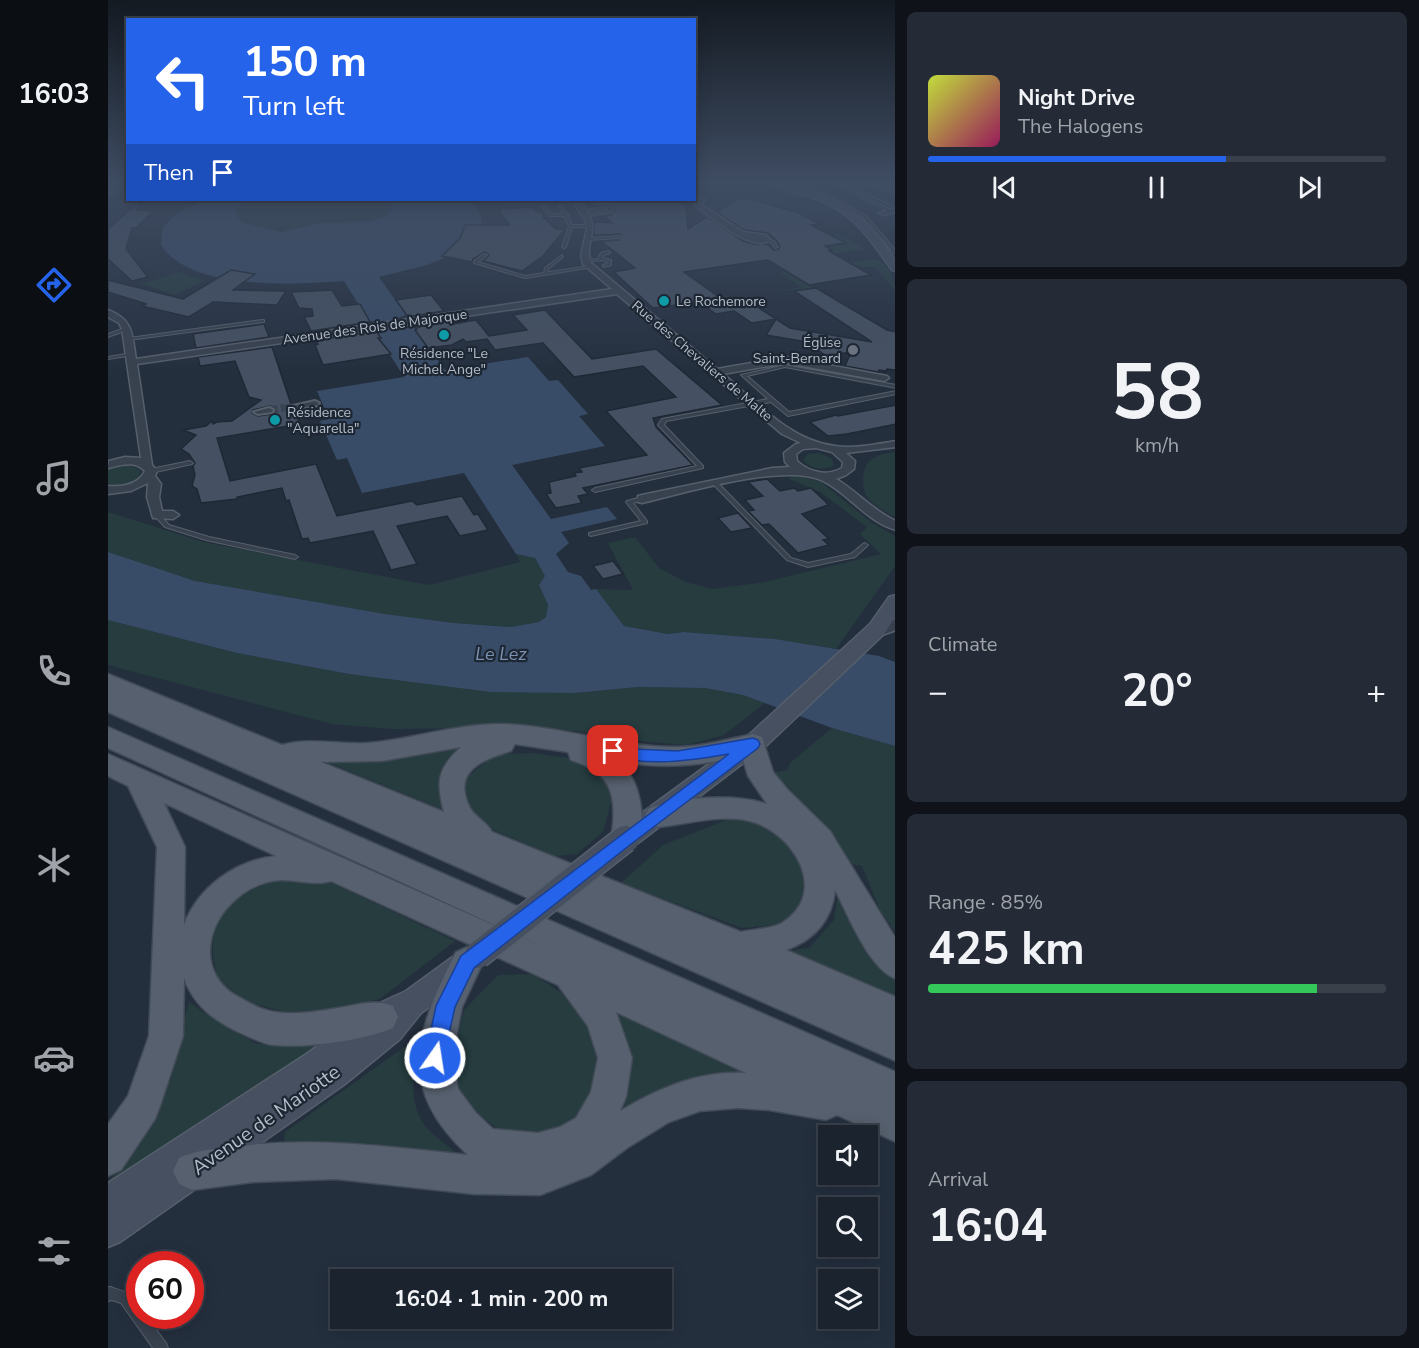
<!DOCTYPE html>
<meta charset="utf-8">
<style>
body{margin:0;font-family:"Nunito Sans",sans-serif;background:#242b36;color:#f1f3f6;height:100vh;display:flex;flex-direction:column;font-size:22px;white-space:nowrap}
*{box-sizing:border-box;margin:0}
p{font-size:20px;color:#a0a4aa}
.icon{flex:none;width:33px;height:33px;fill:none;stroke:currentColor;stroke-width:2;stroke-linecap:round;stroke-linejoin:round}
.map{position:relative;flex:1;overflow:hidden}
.panel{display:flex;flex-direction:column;gap:12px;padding:12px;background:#0f1319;width:524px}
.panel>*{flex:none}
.hud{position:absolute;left:18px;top:18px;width:570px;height:183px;border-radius:0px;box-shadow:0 3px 15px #0003,0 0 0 2px #39404a;background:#2563eb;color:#fff;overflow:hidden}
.fabs{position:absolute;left:710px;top:1125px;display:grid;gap:12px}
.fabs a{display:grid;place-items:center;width:60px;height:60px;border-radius:0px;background:#1b232e;box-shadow:0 3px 15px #0003,0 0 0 2px #39404a;font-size:30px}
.speed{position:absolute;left:18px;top:1251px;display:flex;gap:12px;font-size:30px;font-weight:700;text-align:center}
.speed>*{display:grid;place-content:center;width:78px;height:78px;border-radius:50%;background:#1b232e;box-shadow:0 3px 15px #0003,0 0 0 2px #39404a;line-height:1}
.speed .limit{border:9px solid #d22;background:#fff;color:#111}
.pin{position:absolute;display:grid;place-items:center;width:51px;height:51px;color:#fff;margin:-26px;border-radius:12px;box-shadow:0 3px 9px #0006}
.me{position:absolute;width:66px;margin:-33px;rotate:13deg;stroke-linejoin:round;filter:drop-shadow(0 0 4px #0008)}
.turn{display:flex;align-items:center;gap:21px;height:126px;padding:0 18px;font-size:27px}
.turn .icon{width:78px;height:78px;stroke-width:2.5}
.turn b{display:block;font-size:42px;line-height:51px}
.then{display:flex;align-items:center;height:57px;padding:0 18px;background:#0003;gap:12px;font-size:22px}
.big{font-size:45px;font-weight:700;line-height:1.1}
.panel .widget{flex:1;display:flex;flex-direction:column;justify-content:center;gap:9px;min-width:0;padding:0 21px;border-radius:9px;background:#242b36}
.panel .dial{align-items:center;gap:0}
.dial b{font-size:78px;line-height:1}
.song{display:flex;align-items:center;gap:18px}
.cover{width:72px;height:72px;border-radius:9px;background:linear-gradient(135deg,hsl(70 70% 55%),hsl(330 70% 35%))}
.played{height:6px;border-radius:3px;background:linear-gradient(90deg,#2563eb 65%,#39404a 65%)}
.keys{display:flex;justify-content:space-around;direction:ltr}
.heat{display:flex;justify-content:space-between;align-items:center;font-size:33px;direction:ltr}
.charge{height:9px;border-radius:4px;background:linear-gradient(90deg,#34c759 85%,#39404a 0)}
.trip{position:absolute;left:222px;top:1269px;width:342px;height:60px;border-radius:0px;background:#1b232e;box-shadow:0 3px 15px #0003,0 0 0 2px #39404a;font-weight:700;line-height:60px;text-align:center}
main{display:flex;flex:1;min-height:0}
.tab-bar{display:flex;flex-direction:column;width:108px;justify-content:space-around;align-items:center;background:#0b0e12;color:#a0a4aa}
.tab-bar .icon{width:42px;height:42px}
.tab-bar .active{color:#2563eb}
.tab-bar b{font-size:27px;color:#f1f3f6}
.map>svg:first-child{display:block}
.green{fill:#263c3f}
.water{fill:#394c67}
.building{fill:#455162;stroke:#1f2835;stroke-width:1.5;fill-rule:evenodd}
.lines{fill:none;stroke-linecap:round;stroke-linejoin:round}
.pedestrian-tunnel-far1{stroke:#3a4453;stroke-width:7;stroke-dasharray:7 3;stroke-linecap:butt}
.pedestrian-tunnel{stroke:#3a4453;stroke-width:8;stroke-dasharray:8 4;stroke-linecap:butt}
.service-casing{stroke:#565f6c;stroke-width:2}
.pedestrian-casing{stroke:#565f6c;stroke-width:4}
.minor-casing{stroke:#565f6c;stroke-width:3}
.tertiary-casing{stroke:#565f6c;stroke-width:3}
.secondary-casing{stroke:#565f6c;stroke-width:3}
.primary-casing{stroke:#414a57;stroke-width:3}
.service{fill:#38414e;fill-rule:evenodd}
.pedestrian{fill:#38414e;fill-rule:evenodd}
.minor{fill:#38414e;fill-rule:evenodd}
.tertiary{fill:#38414e;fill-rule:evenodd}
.secondary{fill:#465061;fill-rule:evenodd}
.primary{fill:#56606e;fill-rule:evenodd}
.tram{stroke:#5a6575;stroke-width:1.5}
.secondary-bridge-casing{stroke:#565f6c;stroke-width:29;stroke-linecap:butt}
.secondary-bridge{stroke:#465061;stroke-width:26}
.route{fill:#2563eb;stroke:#184099;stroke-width:1.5}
.culture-dot{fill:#0f9aa8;stroke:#1d2633;stroke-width:2}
.worship-dot{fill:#6b7280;stroke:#1d2633;stroke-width:2}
.labels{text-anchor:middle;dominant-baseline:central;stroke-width:4.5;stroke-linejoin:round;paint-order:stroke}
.far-poi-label{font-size:14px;fill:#b4bcc9;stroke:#1d2633;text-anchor:start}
.far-street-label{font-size:14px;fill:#b4bcc9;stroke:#1d2633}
.water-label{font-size:18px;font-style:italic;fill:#7c92b1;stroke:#1d2633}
.near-street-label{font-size:20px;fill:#b4bcc9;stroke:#1d2633}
</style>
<main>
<nav class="tab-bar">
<b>16:03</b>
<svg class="icon active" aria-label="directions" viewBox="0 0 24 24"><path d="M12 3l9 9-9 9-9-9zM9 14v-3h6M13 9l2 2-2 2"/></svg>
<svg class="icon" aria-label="music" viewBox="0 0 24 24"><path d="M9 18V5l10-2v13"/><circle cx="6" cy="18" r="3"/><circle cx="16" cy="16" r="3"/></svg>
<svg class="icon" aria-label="phone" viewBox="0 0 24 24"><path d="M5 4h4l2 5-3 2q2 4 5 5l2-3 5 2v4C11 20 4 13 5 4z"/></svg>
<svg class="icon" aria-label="climate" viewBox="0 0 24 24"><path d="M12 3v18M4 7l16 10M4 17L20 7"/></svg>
<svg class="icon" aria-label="car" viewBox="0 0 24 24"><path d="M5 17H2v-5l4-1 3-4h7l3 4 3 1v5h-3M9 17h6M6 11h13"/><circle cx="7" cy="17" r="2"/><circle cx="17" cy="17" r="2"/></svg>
<svg class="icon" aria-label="filters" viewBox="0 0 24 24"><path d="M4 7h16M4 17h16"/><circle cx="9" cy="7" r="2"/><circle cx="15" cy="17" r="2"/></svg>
</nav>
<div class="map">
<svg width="788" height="1348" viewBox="0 0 788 1348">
<rect width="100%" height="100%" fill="#242f3e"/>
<g class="green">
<polygon points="138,200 280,200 286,203 280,215 261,222 213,223 173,232 133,222 125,210"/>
<polygon points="730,234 757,249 684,261 678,257 725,251 720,247 739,244 725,235"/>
<path d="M 765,259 C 779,261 787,277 787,290 L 767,267 L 753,267 L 748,265 L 684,274 L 704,288 L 663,292 L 694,287 L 671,272 Z"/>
<polygon points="70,272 97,281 66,295 35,284"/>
<path d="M 787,452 L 788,452 L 787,517 C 778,512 767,507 760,498 C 756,493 755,485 755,479 C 756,459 769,454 787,452 Z"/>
<path d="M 711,453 L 723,458 L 726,465 C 716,471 702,469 695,460 L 700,454 Z"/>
<polygon points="21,465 33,471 31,478 14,486 0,486 0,469"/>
<polygon points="691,476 713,482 764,523 787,536 787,566 728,649 667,639 576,632 560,634 516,626 488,589 525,590 500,543 527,537 551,568 578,582 604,589 657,582 773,554 752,534 759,527 712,492 679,478"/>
<polygon points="0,512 96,542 321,585 412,562 408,554 427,558 438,577 431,585 440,605 438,617 431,622 404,627 346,623 276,614 87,581 46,569 0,552"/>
<polygon points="0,620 129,653 241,674 467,693 530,687 597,688 635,695 657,703 616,735 578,745 530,741 469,731 377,728 284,729 224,724 0,665"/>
<polygon points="724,728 787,746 787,932 772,910 754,866 742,864 715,824 662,773 680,770 682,763"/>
<polygon points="367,741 336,810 214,760"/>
<polygon points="424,753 469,759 493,774 504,798 495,832 469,854 448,856 381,828 365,813 356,795 358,778 387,754"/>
<polygon points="626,817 669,831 691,852 697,877 693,902 675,924 634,928 513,883 555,845"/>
<path d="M 173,877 L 220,881 L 347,941 L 272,999 L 226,1009 L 177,1012 L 136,1001 L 109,978 C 108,967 103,952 105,941 C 111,902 141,891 173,877 Z"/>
<polygon points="730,893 787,980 787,1003 673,952 701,948 726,920"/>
<polygon points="425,974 452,992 474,1016 489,1043 490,1077 479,1104 461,1126 435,1135 395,1132 372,1116 350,1087 346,1052 356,1010 390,975"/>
<polygon points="81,1002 110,1022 149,1044 236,1037 0,1190 0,1182 32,1144 64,1077 67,1054"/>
<polygon points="498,1006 666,1081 570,1091 516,1108 523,1068 511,1031"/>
<path d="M 312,1036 C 306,1065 297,1108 322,1131 C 332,1141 344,1149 355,1158 L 176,1144 L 177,1132 Z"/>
</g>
<path class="water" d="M 98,200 L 138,200 L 126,210 L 133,222 L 173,232 L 213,223 L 261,222 L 280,215 L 286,203 L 280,200 L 357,200 C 371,208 376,217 373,232 L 351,252 L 319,265 L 271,277 L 298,315 L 287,319 L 292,328 L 307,328 L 337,370 L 420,357 L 441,381 L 450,380 L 480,414 L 471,416 L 497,446 L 404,465 L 443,519 L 499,507 L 509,519 L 453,532 L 461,543 L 448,554 L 460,572 L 473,576 L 483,590 L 488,589 L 516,626 L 560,634 L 576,632 L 667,639 L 771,656 L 787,662 L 787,746 L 724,728 L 635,695 L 597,688 L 530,687 L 467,693 L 383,692 L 241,674 L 129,653 L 0,620 L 0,552 L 87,581 L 277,614 L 346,623 L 403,627 L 431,622 L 438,617 L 440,605 L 431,585 L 437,576 L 427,558 L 408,554 L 356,473 L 254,493 L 239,458 L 229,460 L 212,421 L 221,419 L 209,391 L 296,377 L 269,334 L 281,329 L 275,321 L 261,321 L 236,281 C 187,284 84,292 53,245 L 54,229 L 69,213 Z"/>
<g class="building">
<polygon points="633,197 691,213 711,224 703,225 738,243 717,246 724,250 721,251 763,275 701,285 660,260 576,272 618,302 637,299 668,319 644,323 626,311 608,314 591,302 545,308 506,272 527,268 493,241 511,240 513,234 486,235 486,222 504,223 496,216 504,215 507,210 501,209 499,205 488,206 479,200 570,200 578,206 580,229 599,217 635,241 646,244 659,244 666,250 671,249 672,246 668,240 660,233 636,230 608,212"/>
<polygon points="32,201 29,210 45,211 28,228 24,228 18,249 40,277 24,281 0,259 0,229"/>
<polygon points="424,207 430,212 434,212 436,218 448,229 457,229 435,256 414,271 375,261 381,255 377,252 365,259 364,262 334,256 352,238 357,225 402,225 391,211 393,211 391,209"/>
<polygon points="123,270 147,274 125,290 178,291 169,305 105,302 81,317 34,306 38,304 0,292 0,280 75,299"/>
<polygon points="708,288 779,330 788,332 788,370 779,369 778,371 771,370 770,372 737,366 743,352 718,356 699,342 658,335 668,319 682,328 764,342 686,291"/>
<polygon points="224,290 234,306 252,304 262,322 203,331 196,317 205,316 204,309 191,308 183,292"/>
<polygon points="323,295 336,311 300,317 288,300"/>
<polygon points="437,310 484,359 548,349 614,405 545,418 548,427 585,465 475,488 480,494 470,496 474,503 448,508 438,494 443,493 441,482 468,476 466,473 474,472 471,468 539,455 498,411 568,397 535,366 466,377 435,343 387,350 379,339 358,342 355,339 344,345 320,348 307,330 309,329 307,326 343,320 346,324 368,320 381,336 419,330 405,315"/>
<polygon points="156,324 161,337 88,348 85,334"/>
<polygon points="268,331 273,338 270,338 283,354 215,365 207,345 210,344 208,340"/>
<path d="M 164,347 L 183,404 L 179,408 L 186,411 L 192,424 L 109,438 L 122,481 L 208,464 L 229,516 L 304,501 L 309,505 L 354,496 L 366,515 L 370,514 L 380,530 L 352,536 L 339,516 L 289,526 L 309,564 L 283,570 L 265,531 L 202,543 L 200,538 L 194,539 L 181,500 L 178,501 L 174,488 L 129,497 L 129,499 L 93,503 L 89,489 L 84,486 L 87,475 L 85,466 L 87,463 L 81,454 L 73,449 L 88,435 L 75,430 L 98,426 L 104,421 L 105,424 L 109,422 L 124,421 L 153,400 L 141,397 L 127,361 L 92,366 L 90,357 ZM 162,406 L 167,409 L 164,414 L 150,416 L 144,413 L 145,410 Z"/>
<polygon points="788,405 788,424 739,434 720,436 702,422 728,415 730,416"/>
<polygon points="659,479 672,491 686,488 690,491 703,488 718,502 720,505 694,514 721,539 715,540 721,545 690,553 661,524 654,525 640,511 646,510 637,500 655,496 640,482"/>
<polygon points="630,513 644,528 623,532 610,518"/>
<polygon points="505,561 515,574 495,579 485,566"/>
</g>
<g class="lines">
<polyline class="pedestrian-tunnel-far1" points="163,410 185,407"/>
<polyline class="pedestrian-tunnel" points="161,410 175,408"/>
<g class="service-casing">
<g id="service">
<polygon points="726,183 730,183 785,211 782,212"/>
<polygon points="721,197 723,197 758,216 788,251 788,255 756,218 721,199"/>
<polygon points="453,205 459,214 461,215 460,216 464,225 482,225 484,226 482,227 464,227 458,247 456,248 454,247 461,226 456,216 441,216 434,207 437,206 443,214 455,214 451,206"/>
<polygon points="498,207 499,209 476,211 474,210"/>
<polygon points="505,211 504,213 479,216 477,215"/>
<polygon points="512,236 511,238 481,240 479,239 481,238"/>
<polygon points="658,239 666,241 670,247 667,248 664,243 658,241"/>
<polygon points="501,251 502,253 496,255 495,258 503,260 503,265 495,267 495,265 500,263 500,262 494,260 477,262 475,261 490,259 493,253"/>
<polygon points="376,254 379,255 370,262 417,276 436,273 437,268 454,255 455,257 440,269 440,272 483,266 485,267 417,278 366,263 366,261"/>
<polygon points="154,320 156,320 156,322 21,340 19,339 21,338"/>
<polygon points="17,328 21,329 0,337 0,334"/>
<polygon points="24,353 26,353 26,355 0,359 0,357"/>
<polygon points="677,365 788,385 788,388 677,367 639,376 681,412 788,391 788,394 680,416 663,402 558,421 556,425 595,466 595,468 487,492 484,490 487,488 589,466 551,426 550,425 554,419 660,399 633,375"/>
<polygon points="82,461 85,463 84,464 43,473 40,471 43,469"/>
<polygon points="608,482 610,483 683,558 700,563 743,554 755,544 757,543 760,545 747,557 700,567 679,560 606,485 605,484"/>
<polygon points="534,497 537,499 536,500 525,503 539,521 539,523 483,536 481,535 481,533 533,521 518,502 519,501"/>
<polygon points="49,513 51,514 61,525 101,537 187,555 190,557 187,559 98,540 57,527 46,515"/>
<path d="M 0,1287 L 2,1287 C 18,1292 32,1295 32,1316 L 38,1316 L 58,1343 L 60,1348 L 45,1348 L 13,1303 L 4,1300 L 0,1301 Z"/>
</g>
</g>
<g class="pedestrian-casing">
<g id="pedestrian">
<polygon points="207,401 211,403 210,405 185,409 181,407"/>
<polygon points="161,408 165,410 164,412 150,414 146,412"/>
</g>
</g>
<g class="minor-casing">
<g id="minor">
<polygon points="20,183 20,187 0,193 0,189"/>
<path d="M 586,193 L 597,198 L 594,205 L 635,232 L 658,235 L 663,240 C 644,253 606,219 589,207 L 587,204 L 590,199 L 586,198 Z"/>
<path d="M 464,200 L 470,200 C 499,233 474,234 483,263 L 609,369 L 678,357 L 779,376 L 781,378 L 776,381 L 678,363 L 615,374 C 648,401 682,441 727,446 C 746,449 769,444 788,441 L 788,447 L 738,453 L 747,461 L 746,469 L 738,475 L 728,479 C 749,491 765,511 788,521 L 788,530 C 759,522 741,494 715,481 C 678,462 577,493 534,503 L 530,502 L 530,496 L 534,495 L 664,468 L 682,467 L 677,462 L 676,453 L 688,444 L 693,443 L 674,434 L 509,294 L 29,364 L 44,465 L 49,471 L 47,476 L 53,484 L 51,497 L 54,511 L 65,511 L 71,515 L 65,519 L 45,518 L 39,497 L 40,483 L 23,491 L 0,494 L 0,486 C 15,487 30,485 37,471 C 26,460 14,465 0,468 L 1,461 L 17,457 L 33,458 L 14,329 L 11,323 L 0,317 L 0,310 C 26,320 24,335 28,359 L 504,289 L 475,264 L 473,256 L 479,228 L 477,220 ZM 708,448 L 724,452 L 735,462 L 734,468 C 719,477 701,472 689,461 L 688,454 L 695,449 Z"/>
<polygon points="788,208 788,212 775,215 771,213"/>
</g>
</g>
<g class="tertiary-casing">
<g id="tertiary">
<polygon points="752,183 767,183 788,188 788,193"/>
<polygon points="788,619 788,630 777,634 771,632 768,628 771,624"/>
</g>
</g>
<g class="secondary-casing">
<g id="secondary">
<path d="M 663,183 C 708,183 748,206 775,242 C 782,253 788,258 788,271 L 784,270 C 763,241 746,213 711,200 C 696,193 676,192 663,183 Z"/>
<polygon points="788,595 788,616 776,634 659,745 526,846 517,849 508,846 505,839 508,832 643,733 762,624 781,597"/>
<polygon points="356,952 366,956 370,965 366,974 313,1013 292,1039 237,1084 12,1242 0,1247 0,1183 200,1053 263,1007 298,991 346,956"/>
</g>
</g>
<g class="primary-casing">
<g id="primary">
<path d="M 0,674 L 174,745 C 201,737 232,745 260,743 C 306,739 350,723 396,724 C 454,726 510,747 568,747 C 594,747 620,739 645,734 L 654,737 L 665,772 L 679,789 L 722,831 L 788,939 L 788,979 C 760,968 741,916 727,890 C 724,920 706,940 678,950 L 788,997 L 788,1061 L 0,712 L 0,693 L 3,694 L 0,693 ZM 407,744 L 460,752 L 463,760 C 498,771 508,788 505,824 C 504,834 502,838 507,847 L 517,851 L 527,847 C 540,821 533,782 512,762 C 559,769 588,766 634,756 L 640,776 L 659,804 C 626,793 574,797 541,808 L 537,816 L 541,824 L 551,827 C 580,824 619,812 648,823 C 689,838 720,894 674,923 C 663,929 646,929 633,932 L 384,832 C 379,822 367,817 362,808 C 343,770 375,760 403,751 ZM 353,747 C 329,769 328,782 336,812 L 213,762 L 274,761 Z"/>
<path d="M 0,727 L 788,1072 L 788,1142 L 729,1115 L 718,1120 L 661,1110 L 630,1108 L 592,1111 L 561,1122 L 519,1148 L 483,1175 L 432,1195 L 366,1194 L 228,1179 L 145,1182 L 84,1190 L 71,1184 L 65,1171 L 71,1158 C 88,1150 106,1149 125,1147 C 206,1136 280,1147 360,1155 C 287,1088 308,1031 348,952 L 359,947 L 370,952 L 375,962 L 354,1007 L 344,1058 L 350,1089 L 368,1113 L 385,1129 L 430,1133 L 452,1127 L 468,1118 L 483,1092 L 490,1058 L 480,1026 L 450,985 L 223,881 C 207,886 190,880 173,880 C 137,882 102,915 102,952 C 102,970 112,987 129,996 C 138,1001 148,1007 158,1010 C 182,1017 212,1011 236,1007 C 253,1004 268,999 285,1006 L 290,1017 L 285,1028 C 253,1041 200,1048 165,1045 C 156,1044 147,1039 139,1036 C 110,1023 87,1009 76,978 L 75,1036 L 52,1106 L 47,1119 L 13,1170 L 0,1176 L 0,1124 L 20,1096 L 41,1036 L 49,847 L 20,786 L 0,776 L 0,754 L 435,947 L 0,748 ZM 56,803 L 168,856 C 128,860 90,887 76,925 L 77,847 ZM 508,1012 L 638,1073 C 592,1070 551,1088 512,1111 L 518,1097 L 524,1058 Z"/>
</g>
</g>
<use href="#service" class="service"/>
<use href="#pedestrian" class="pedestrian"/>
<use href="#minor" class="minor"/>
<use href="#tertiary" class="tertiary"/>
<use href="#secondary" class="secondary"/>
<use href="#primary" class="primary"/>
<polyline class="tram" points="735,183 785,206"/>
<g class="secondary-bridge-casing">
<polyline id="secondary-bridge" points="370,955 517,839"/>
</g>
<use href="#secondary-bridge" class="secondary-bridge"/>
</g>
<linearGradient id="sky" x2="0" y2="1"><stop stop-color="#141a22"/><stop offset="0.49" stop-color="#3f4d63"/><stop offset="1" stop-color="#3f4d63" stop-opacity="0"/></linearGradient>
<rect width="788" height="372" fill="url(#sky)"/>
<path class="route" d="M 645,738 L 650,740 L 652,744 L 650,748 L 523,844 L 366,968 L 347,1007 L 334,1065 L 327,1068 L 320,1065 L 317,1058 L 328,1006 L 353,956 L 621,754 C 580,761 540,767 500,755 L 498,751 L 500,747 L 505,745 L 524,749 L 570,751 Z"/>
<g class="culture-dot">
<circle cx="556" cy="301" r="6"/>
<circle cx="336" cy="335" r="6"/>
<circle cx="167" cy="420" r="6"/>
</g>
<circle class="worship-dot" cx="745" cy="350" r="6"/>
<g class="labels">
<g class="far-poi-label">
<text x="568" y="301">Le Rochemore</text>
<text x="733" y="342" text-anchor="end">Église<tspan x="733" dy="16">Saint-Bernard</tspan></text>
<text x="336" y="353" text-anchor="middle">Résidence "Le<tspan x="336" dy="16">Michel Ange"</tspan></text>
<text x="179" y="412">Résidence<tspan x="179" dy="16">"Aquarella"</tspan></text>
</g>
<g class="far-street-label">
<text transform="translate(267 327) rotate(-8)">Avenue des Rois de Majorque</text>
<text transform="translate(594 361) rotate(40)">Rue des Chevaliers de Malte</text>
</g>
<g class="water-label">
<text x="393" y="654">Le Lez</text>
</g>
<g class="near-street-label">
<text transform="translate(158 1120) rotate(-35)">Avenue de Mariotte</text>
</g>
</g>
</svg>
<div class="fabs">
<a><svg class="icon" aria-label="sound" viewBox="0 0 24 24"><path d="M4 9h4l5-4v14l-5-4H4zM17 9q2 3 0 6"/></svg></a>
<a><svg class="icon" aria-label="search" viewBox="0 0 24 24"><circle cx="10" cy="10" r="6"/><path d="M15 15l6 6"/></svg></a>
<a><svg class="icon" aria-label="layers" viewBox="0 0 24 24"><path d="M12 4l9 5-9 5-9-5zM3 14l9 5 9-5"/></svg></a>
</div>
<div class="speed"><div class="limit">60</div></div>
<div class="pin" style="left:505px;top:751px;background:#d93025"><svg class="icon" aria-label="arrive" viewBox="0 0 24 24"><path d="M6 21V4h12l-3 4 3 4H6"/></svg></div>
<svg class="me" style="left:327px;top:1058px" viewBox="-20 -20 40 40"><circle r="17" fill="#2563eb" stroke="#fff" stroke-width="3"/><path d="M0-11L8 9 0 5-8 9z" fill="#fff"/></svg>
<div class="trip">16:04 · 1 min · 200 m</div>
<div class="hud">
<div class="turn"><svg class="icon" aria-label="left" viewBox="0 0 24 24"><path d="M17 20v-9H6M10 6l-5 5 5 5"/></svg><div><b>150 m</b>Turn left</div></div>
<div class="then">Then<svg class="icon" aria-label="arrive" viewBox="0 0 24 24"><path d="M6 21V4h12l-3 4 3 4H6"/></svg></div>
</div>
</div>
<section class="panel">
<div class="widget">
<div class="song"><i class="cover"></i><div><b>Night Drive</b><p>The Halogens</p></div></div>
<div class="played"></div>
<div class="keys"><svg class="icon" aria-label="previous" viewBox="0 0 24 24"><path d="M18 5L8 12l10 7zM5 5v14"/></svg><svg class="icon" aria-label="pause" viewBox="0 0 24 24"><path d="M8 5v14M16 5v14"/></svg><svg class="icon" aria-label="next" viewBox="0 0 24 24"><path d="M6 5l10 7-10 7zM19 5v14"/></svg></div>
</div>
<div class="widget dial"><b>58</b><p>km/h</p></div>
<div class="widget"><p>Climate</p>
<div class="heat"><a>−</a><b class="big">20°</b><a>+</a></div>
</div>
<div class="widget"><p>Range · 85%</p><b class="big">425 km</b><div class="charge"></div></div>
<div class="widget"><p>Arrival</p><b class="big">16:04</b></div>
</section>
</main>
